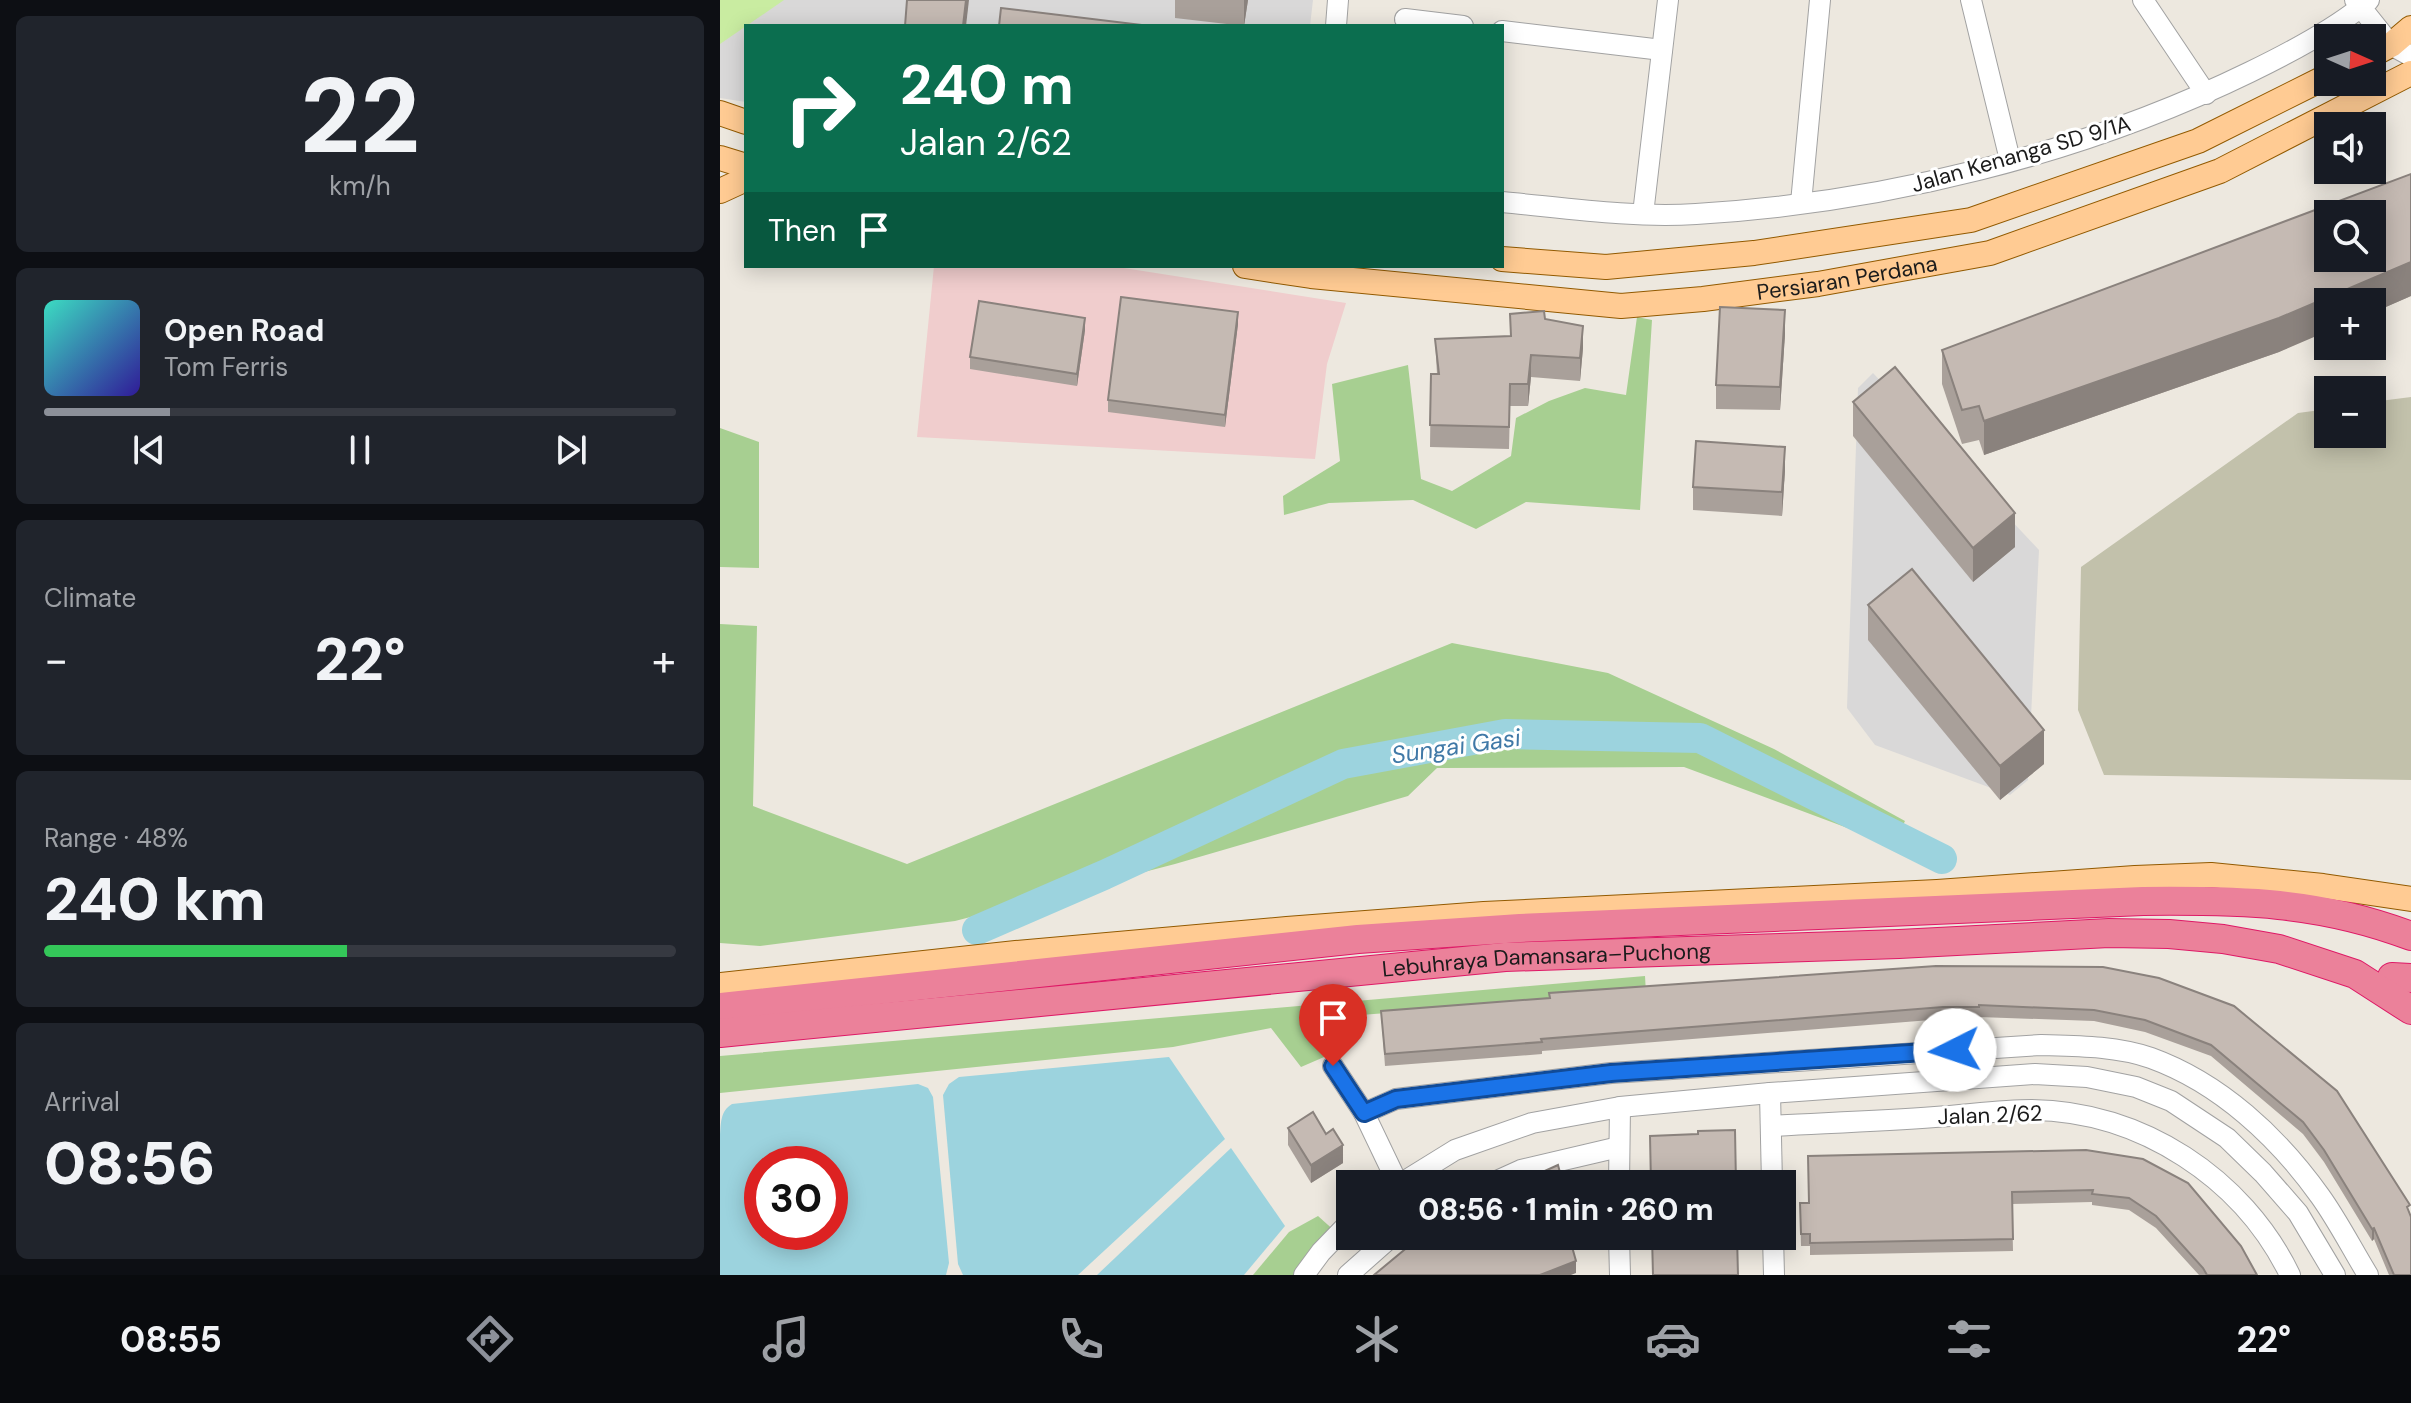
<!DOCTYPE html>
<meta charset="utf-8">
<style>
body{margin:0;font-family:"DM Sans",sans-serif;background:#20242c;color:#f1f3f6;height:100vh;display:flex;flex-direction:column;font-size:30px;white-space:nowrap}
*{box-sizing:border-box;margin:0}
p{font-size:26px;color:#9ea1a6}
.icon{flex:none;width:44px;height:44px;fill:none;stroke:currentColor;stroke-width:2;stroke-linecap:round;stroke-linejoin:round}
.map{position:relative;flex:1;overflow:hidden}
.side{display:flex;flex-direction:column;gap:16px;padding:16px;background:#0d0f14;width:720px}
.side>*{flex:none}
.guide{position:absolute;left:24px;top:24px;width:760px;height:244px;border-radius:0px;box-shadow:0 4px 20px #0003;background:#0b6e4f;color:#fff;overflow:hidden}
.needle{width:52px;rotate:93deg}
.fabs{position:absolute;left:1594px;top:24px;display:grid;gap:16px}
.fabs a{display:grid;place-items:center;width:72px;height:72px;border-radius:0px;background:#171b24;box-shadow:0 4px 20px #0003;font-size:40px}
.speed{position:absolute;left:24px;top:1146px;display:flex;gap:16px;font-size:40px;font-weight:700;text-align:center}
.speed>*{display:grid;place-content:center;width:104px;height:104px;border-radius:50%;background:#171b24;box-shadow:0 4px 20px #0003;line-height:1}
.speed .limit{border:12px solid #d22;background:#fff;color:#111}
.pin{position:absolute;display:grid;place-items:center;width:68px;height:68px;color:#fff;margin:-82px -34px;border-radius:50% 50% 50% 0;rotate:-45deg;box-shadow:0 0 8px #0007}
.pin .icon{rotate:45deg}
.me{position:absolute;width:88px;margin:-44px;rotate:266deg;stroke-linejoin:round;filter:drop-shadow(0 0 6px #0008)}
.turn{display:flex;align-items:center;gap:28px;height:168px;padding:0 24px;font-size:36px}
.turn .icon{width:104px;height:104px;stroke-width:2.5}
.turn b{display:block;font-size:56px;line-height:68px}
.then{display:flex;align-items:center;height:76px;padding:0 24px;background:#0003;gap:16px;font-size:30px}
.big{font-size:60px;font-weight:800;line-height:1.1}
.side .widget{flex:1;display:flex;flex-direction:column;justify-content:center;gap:12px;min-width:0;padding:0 28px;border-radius:12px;background:#20242c}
.side .dial{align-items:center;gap:0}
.dial b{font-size:104px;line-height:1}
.song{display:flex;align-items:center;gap:24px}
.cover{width:96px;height:96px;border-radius:12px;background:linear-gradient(135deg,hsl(170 70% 55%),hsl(250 70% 35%))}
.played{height:8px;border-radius:4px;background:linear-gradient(90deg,#8c9099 20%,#363941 20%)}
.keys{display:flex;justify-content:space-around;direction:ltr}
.heat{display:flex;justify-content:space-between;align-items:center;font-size:44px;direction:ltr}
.charge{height:12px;border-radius:6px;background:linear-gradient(90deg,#34c759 48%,#363941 0)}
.trip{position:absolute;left:616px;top:1170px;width:460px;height:80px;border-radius:0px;background:#171b24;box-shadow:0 4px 20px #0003;font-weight:800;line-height:80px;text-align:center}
.tabs{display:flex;height:128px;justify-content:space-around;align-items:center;background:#090b0e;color:#9ea1a6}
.tabs .icon{width:56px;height:56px}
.tabs .on{color:#8c9099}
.tabs b{font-size:36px;color:#f1f3f6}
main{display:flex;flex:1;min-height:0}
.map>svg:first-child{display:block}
.residential{fill:#d9d8d8}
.commercial{fill:#f0cdcd}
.construction{fill:#c2c1ab}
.grass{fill:#c9eca1}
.forest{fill:#a7cf91}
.water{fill:#9cd3de;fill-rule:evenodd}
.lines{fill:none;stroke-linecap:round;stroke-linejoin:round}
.river{stroke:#9cd3de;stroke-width:30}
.minor-casing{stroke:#a2a2a2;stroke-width:22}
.major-casing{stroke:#925a00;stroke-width:26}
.highway-casing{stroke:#de1966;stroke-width:30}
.minor{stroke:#fff;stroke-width:20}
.major{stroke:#ffcb93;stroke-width:24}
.highway{stroke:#eb819a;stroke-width:28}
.wall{fill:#a9a09a}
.shaded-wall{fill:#8a827d}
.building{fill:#c5bab3;stroke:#8a827d;stroke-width:2;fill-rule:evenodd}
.route-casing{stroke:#114b97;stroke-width:20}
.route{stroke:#1a73e8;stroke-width:14}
.labels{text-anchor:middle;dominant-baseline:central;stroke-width:6;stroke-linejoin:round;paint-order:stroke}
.street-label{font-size:22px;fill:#1b1b1b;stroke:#fff}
.water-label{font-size:24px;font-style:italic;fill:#4079a7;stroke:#fff}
</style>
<main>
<section class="side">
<div class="widget dial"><b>22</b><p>km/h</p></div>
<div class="widget">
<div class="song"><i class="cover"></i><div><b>Open Road</b><p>Tom Ferris</p></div></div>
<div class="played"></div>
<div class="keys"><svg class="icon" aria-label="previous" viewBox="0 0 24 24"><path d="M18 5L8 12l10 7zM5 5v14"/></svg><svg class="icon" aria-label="pause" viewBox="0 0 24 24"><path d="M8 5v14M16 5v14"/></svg><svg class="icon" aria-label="next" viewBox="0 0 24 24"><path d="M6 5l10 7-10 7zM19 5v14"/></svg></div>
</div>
<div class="widget"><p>Climate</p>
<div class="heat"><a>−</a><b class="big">22°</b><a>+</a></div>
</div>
<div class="widget"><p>Range · 48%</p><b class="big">240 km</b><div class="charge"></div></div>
<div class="widget"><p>Arrival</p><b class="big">08:56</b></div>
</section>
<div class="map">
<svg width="1691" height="1275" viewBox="0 0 1691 1275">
<rect width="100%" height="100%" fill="#ede8df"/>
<g class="residential">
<polygon points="48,0 593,0 590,26 26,26 26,102 0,98 0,37"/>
<polygon points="1153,373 1319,550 1308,780 1290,795 1155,745 1127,708 1138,388"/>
</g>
<polygon class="commercial" points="214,266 391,266 626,303 607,364 595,459 197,437"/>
<polygon class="construction" points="1691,397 1691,780 1384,775 1358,710 1361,567 1578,413 1608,409 1608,434 1652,434 1652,402"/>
<polygon class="grass" points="0,0 64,0 0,44"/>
<g class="forest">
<polygon points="917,317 932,320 920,510 806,502 756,529 693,500 609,503 564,515 563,496 620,461 612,384 688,365 701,479 732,491 791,456 796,418 829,401 865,388 906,395"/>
<polygon points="0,428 39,442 39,568 0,567"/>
<polygon points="0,624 37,626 33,806 187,864 732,643 888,673 1054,749 1185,821 1173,845 964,767 717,768 688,796 455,864 235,921 40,946 0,943"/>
<polygon points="925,976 926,993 602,1018 618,1051 581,1067 551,1028 453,1047 0,1093 0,1056"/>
<polygon points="598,1216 617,1233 581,1275 533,1275 569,1232"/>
</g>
<g class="water">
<polygon points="449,1057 505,1139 358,1275 243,1275 238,1264 223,1095 229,1084 239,1077"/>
<path d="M 198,1084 L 208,1088 L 213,1097 L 229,1263 L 226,1275 L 0,1275 L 0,1136 C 1,1124 0,1111 12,1104 ZM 42,1164 L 110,1164 L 110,1232 L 42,1232 Z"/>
<polygon points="511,1148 565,1226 524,1275 377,1275"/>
</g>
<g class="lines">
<polyline class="river" points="257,930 384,875 623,764 785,734 980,738 1222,859"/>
<g class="minor-casing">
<g id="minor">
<polyline points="1251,0 1290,160"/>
<polyline points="1423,0 1486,94"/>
<polyline points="1635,0 1671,45 1691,56"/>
<polyline points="685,19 743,26"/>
<polyline points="616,26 618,0"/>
<polyline points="782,31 942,50"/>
<path d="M 782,202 C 846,208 911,218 976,214 C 1163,203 1362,154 1530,72 C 1567,54 1619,27 1649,0"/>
<polyline points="1081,203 1100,0"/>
<polyline points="923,214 948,0"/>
<polyline points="613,1066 644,1113"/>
<polyline points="1050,1093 1052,1184"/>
<path d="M 1051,1126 C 1106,1123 1160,1121 1215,1117 C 1247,1115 1280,1110 1312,1110 C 1421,1111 1523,1178 1570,1275"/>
<path d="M 678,1184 L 644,1113 L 676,1099 L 891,1073 L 1321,1045 C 1357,1046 1396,1046 1431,1058 C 1500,1083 1558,1137 1600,1196 C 1618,1221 1632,1249 1648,1275"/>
<polyline points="680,1184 735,1150 812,1123 900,1107 1050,1093 1315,1074 1367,1077 1416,1087 1451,1101 1507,1138 1543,1173 1578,1213 1615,1275"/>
<polyline points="770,1184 801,1170 899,1147"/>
<polyline points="899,1184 900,1107"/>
<polyline points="899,1236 900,1275"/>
<polyline points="1053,1236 1054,1275"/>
<polyline points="584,1275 601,1252 630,1222"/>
<polyline points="628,1275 672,1236"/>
</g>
</g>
<g class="major-casing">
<g id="major">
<polyline points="1652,55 1671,45 1691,28"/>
<polyline points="0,113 26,122"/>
<polyline points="0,158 26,166"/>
<polyline points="0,191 26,179"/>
<polyline points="782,259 886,267 1034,253 1251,220 1478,141 1608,76"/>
<path id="s1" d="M 525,266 L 591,276 L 901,306 L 983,299 L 1098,284 L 1270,253 L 1500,171 L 1691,73"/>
<polyline points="0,985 296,953 567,929 764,914 1217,892 1415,878 1491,875 1603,886 1691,899"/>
</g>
</g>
<g class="highway-casing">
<g id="highway">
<polyline points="1672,977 1691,978"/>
<path d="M 0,1007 L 638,939 L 800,928 L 1423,901 C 1520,900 1599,901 1691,936"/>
<path id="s2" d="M 0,1033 L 785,957 L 1179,944 L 1389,933 L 1449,934 L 1503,939 L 1559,949 L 1635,974 L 1691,1010"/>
</g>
</g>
<use href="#minor" class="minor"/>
<use href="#major" class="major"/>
<use href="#highway" class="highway"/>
</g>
<g class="wall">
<polygon points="455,0 528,0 524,26 455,18"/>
<polygon points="1691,296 1652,313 1652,302 1559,352 1264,455 1259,440 1242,444 1222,384 1222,350"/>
<polygon points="825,319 863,348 860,381 811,377 808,406 790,406 789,449 710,447 711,374 717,374 715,339 790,336"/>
<polygon points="518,324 505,427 388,412 388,400"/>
<polygon points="365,330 357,386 250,369 250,357"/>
<polygon points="1065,334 1060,410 996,409 996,385"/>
<polygon points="1133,402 1295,547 1253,582 1133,436"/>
<polygon points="1065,470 1062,516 973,510 973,487"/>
<polygon points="1148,605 1324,764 1280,800 1148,640"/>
<polygon points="1439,978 1690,1216 1691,1275 1669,1275 1654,1239 1652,1241 1604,1162 1583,1134 1491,1056 1425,1032 1374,1021 1259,1017 1259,1019 1223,1019 822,1051 822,1054 665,1066 661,1011"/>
<polygon points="568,1128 623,1163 591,1183 568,1145"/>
<polygon points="1366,1150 1537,1275 1479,1275 1436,1228 1409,1210 1372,1205 1372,1202 1292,1204 1293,1251 1090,1255 1090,1246 1081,1246 1080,1203 1088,1203"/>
</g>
<g class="shaded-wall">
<polygon points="246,0 249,0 246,26 243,26"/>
<polygon points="524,0 528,0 524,26"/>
<polygon points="1691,262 1691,296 1652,313 1652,302 1608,302 1608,331 1559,352 1264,455 1264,421"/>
<polygon points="1065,310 1065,334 1060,410 1060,387"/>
<polygon points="518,312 518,324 505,427 505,415"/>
<polygon points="365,318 365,330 357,386 357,374"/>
<polygon points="863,326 863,348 860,381 860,358"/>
<polygon points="811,355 811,377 808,406 808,384"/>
<polygon points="1065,447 1065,470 1062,516 1062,492"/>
<polygon points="1295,513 1295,547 1253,582 1253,548"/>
<polygon points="1324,730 1324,764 1280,800 1280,766"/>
<polygon points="623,1145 623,1163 591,1183 591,1165"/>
<polygon points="1654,1228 1654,1239 1652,1241 1652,1229"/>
<polygon points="856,1261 856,1273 851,1275 820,1275"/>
</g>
<g class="building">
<polygon points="187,0 246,0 243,26 185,26"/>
<polygon points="281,8 430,26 279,26"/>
<path d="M 1691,174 L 1691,262 L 1559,318 L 1264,421 L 1259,406 L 1242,410 L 1222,350 ZM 1608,214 L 1652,214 L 1652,258 L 1608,258 Z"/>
<polygon points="401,297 518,312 505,415 388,400"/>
<polygon points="259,301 365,318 357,374 250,357"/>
<polygon points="1000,307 1065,310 1060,387 996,385"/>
<polygon points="824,311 825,319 863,326 860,358 811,355 808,384 790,384 789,427 710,425 711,374 719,374 715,339 791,336 790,314"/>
<polygon points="1175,367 1295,513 1253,548 1133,402"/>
<polygon points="976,441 1065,447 1062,492 973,487"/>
<polygon points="1192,569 1324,730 1280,766 1148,605"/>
<polygon points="1216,966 1383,967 1439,978 1514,1006 1617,1091 1690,1205 1687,1207 1691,1217 1691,1275 1674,1275 1654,1228 1652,1229 1604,1150 1583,1122 1491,1045 1425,1020 1374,1010 1259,1005 1259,1007 1223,1007 821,1039 822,1042 665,1054 661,1011 830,998 829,993"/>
<polygon points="593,1112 606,1134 613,1129 623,1145 591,1165 568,1128"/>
<polygon points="1015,1130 1016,1184 931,1184 930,1136 978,1134 978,1131"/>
<polygon points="1366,1150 1423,1159 1468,1183 1521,1246 1537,1275 1487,1275 1483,1268 1436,1216 1409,1198 1372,1194 1373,1190 1292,1192 1293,1239 1090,1243 1090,1234 1081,1234 1080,1203 1089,1203 1088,1156"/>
<polygon points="838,1165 843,1184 796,1184"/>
<polygon points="701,1236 849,1236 856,1261 820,1275 654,1275"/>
<polygon points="932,1236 1017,1236 1018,1275 933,1275"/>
</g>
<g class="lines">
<g class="route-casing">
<polyline id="route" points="613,1066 644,1113 676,1099 891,1073 1235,1050"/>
</g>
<use href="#route" class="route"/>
</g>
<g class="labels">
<g class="street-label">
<text transform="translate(1301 154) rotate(-16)">Jalan Kenanga SD 9/1A</text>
<text stroke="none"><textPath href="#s1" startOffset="606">Persiaran Perdana</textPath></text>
<text stroke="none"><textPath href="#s2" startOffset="830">Lebuhraya Damansara–Puchong</textPath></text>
<text transform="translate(1270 1115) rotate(-2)">Jalan 2/62</text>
</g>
<g class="water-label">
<text transform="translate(736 746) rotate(-8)">Sungai Gasi</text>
</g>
</g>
</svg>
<div class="fabs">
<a><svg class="needle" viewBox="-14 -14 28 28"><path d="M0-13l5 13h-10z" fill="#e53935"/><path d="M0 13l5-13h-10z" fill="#9ea1a6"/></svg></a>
<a><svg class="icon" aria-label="sound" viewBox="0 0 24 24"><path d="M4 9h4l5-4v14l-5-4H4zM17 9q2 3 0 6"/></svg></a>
<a><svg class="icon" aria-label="search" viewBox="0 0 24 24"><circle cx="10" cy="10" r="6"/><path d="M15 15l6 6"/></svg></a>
<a>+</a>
<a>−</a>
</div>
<div class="speed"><div class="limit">30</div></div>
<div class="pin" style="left:613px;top:1066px;background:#d93025"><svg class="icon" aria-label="arrive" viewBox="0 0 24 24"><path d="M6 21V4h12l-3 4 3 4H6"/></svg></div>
<svg class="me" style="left:1235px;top:1050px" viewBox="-20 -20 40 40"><circle r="19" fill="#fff"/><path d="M0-13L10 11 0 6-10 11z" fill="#1a73e8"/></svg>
<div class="trip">08:56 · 1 min · 260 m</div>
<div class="guide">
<div class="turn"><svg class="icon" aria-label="right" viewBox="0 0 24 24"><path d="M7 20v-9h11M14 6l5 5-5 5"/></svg><div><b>240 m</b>Jalan 2/62</div></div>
<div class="then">Then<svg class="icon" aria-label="arrive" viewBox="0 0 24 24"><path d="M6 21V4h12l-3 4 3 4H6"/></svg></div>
</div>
</div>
</main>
<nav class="tabs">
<b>08:55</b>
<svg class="icon on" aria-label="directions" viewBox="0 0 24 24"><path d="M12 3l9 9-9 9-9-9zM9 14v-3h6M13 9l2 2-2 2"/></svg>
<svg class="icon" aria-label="music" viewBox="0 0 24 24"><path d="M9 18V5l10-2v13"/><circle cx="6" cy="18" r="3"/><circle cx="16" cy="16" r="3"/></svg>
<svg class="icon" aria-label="phone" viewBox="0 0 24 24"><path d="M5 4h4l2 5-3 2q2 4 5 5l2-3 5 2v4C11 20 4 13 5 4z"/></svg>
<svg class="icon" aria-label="climate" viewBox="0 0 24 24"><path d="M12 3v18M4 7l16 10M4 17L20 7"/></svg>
<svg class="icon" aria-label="car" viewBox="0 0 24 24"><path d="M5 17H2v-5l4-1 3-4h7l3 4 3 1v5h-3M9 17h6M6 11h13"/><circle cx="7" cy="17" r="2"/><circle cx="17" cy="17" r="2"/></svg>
<svg class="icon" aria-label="filters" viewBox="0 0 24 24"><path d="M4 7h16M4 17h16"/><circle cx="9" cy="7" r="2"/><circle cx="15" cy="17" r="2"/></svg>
<b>22°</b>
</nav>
